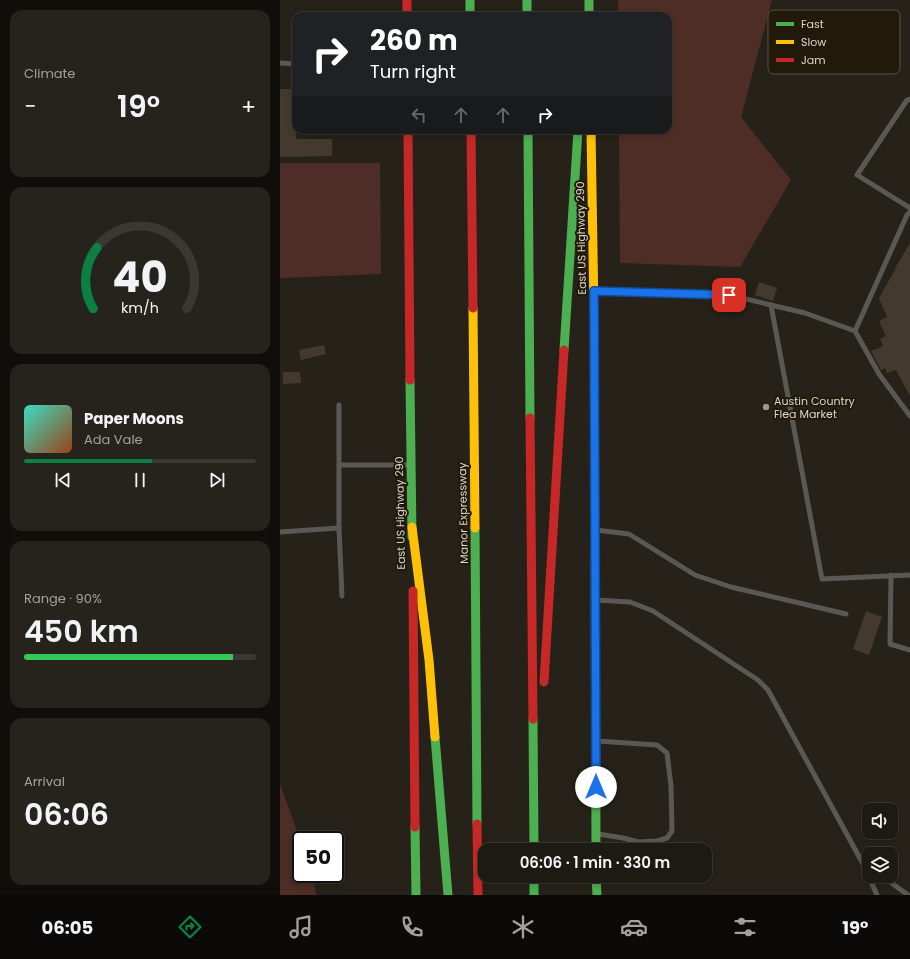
<!DOCTYPE html>
<meta charset="utf-8">
<style>
body{margin:0;font-family:Poppins,sans-serif;background:#25231c;color:#f1f3f6;height:100vh;display:flex;flex-direction:column;font-size:15px;white-space:nowrap}
*{box-sizing:border-box;margin:0}
p{font-size:13px;color:#a0a1a0}
.icon{flex:none;width:22px;height:22px;fill:none;stroke:currentColor;stroke-width:2;stroke-linecap:round;stroke-linejoin:round}
.map{position:relative;flex:1;overflow:hidden}
.details{display:flex;flex-direction:column;gap:10px;padding:10px;background:#0f0e0a;width:280px}
.details>*{flex:none}
.hud{position:absolute;left:12px;top:12px;width:380px;height:122px;border-radius:12px;box-shadow:0 2px 6px #0003,0 0 0 1px #3a3833;background:#202124;color:#fff;overflow:hidden}
.tools{position:absolute;left:582px;top:803px;display:grid;gap:8px}
.tools a{display:grid;place-items:center;width:36px;height:36px;border-radius:8px;background:#1c1a13;box-shadow:0 2px 6px #0003,0 0 0 1px #3a3833;font-size:20px}
.speed{position:absolute;left:12px;top:831px;display:flex;gap:8px;font-size:20px;font-weight:700;text-align:center}
.speed>*{display:grid;place-content:center;width:52px;height:52px;border-radius:50%;background:#1c1a13;box-shadow:0 2px 6px #0003,0 0 0 1px #3a3833;line-height:1}
.speed .limit{border:2px solid #111;border-radius:6px;background:#fff;color:#111}
.pin{position:absolute;display:grid;place-items:center;width:34px;height:34px;color:#fff;margin:-17px;border-radius:8px;box-shadow:0 2px 6px #0006}
.me{position:absolute;width:44px;margin:-22px;rotate:0deg;stroke-linejoin:round;filter:drop-shadow(0 0 3px #0008)}
.turn{display:flex;align-items:center;gap:14px;height:84px;padding:0 12px;font-size:18px}
.turn .icon{width:52px;height:52px;stroke-width:2.5}
.turn b{display:block;font-size:28px;line-height:34px}
.lanes{display:flex;align-items:center;height:38px;padding:0 12px;background:#0003;justify-content:center;gap:20px;direction:ltr}
.lanes .off{opacity:.35}
.big{font-size:30px;font-weight:600;line-height:1.1}
.details .card{flex:1;display:flex;flex-direction:column;justify-content:center;gap:6px;min-width:0;padding:0 14px;border-radius:12px;background:#25231c}
.details .dial{align-items:center;gap:0}
.dial svg{height:104px;overflow:visible;fill:none;stroke:#3a3833;stroke-width:7;stroke-linecap:round;text-anchor:middle}
.dial text{fill:#f1f3f6;stroke:none}
.song{display:flex;align-items:center;gap:12px}
.cover{width:48px;height:48px;border-radius:6px;background:linear-gradient(135deg,hsl(170 70% 55%),hsl(20 70% 35%))}
.played{height:4px;border-radius:2px;background:linear-gradient(90deg,#0b8043 55%,#3a3833 55%)}
.keys{display:flex;justify-content:space-around;direction:ltr}
.heat{display:flex;justify-content:space-between;align-items:center;font-size:22px;direction:ltr}
.charge{height:6px;border-radius:3px;background:linear-gradient(90deg,#34c759 90%,#3a3833 0)}
.trip{position:absolute;left:198px;top:843px;width:234px;height:40px;border-radius:12px;background:#1c1a13;box-shadow:0 2px 6px #0003,0 0 0 1px #3a3833;font-weight:600;line-height:40px;text-align:center}
.dock{display:flex;height:64px;justify-content:space-around;align-items:center;background:#0b0a08;color:#a0a1a0}
.dock .icon{width:28px;height:28px}
.dock .selected{color:#0b8043}
.dock b{font-size:18px;color:#f1f3f6}
main{display:flex;flex:1;min-height:0}
.map>svg:first-child{display:block}
.green{fill:#4e2d26}
.building{fill:#433a2d}
.lines{fill:none;stroke-linecap:round;stroke-linejoin:round}
.lane{stroke:#5a5854;stroke-width:5}
.fast{stroke:#4caf50;stroke-width:9}
.slow{stroke:#ffc107;stroke-width:9}
.jam{stroke:#c62828;stroke-width:9}
.route-casing{stroke:#114b97;stroke-width:10}
.route{stroke:#1a73e8;stroke-width:7}
.poi-dot{fill:#9c988e;stroke:#211a0b;stroke-width:1.5}
.labels{text-anchor:middle;dominant-baseline:central;stroke-width:4;stroke-linejoin:round;paint-order:stroke}
.street-label{font-size:11px;fill:#dcd7cd;stroke:#211a0b}
.poi-label{font-size:11px;fill:#dcd7cd;stroke:#211a0b;text-anchor:start}
.key{fill:#211a0b;stroke:#595345;stroke-width:1}
.key-label{font-size:11px;fill:#dcd7cd}
</style>
<main>
<section class="details">
<div class="card"><p>Climate</p>
<div class="heat"><a>−</a><b class="big">19°</b><a>+</a></div>
</div>
<div class="card dial"><svg viewBox="0 0 100 80">
<path d="M14 69A42 42 0 1 1 86 69"/>
<path d="M14 69A42 42 0 0 1 17 22" stroke="#0b8043"/>
<text x="50" y="56" font-size="32" font-weight="700">40</text>
<text x="50" y="72" font-size="11">km/h</text>
</svg></div>
<div class="card">
<div class="song"><i class="cover"></i><div><b>Paper Moons</b><p>Ada Vale</p></div></div>
<div class="played"></div>
<div class="keys"><svg class="icon" aria-label="previous" viewBox="0 0 24 24"><path d="M18 5L8 12l10 7zM5 5v14"/></svg><svg class="icon" aria-label="pause" viewBox="0 0 24 24"><path d="M8 5v14M16 5v14"/></svg><svg class="icon" aria-label="next" viewBox="0 0 24 24"><path d="M6 5l10 7-10 7zM19 5v14"/></svg></div>
</div>
<div class="card"><p>Range · 90%</p><b class="big">450 km</b><div class="charge"></div></div>
<div class="card"><p>Arrival</p><b class="big">06:06</b></div>
</section>
<div class="map">
<svg width="630" height="895" viewBox="0 0 630 895">
<rect width="100%" height="100%" fill="#262219"/>
<g class="green">
<polygon points="338,0 492,0 461,117 511,180 460,267 340,263 339,130 388,130 388,16 338,16"/>
<polygon points="0,163 100,163 101,274 0,278"/>
<polygon points="0,784 21,842 21,874 33,874 36,895 0,895"/>
</g>
<g class="building">
<polygon points="0,89 16,89 16,139 52,139 52,156 0,157"/>
<polygon points="630,243 630,396 616,370 607,373 605,368 601,370 591,351 603,346 600,339 606,336 599,321 607,317 599,298 616,268 615,268"/>
<polygon points="479,282 497,288 493,301 475,295"/>
<polygon points="44,345 46,354 21,360 19,350"/>
<polygon points="3,372 20,372 21,383 3,384"/>
<polygon points="586,611 602,617 589,655 573,649"/>
</g>
<g class="lines">
<g class="lane">
<polyline points="0,63 16,64"/>
<polyline points="630,99 627,100 577,175 630,208"/>
<polyline points="315,291 449,295 525,313 575,331 599,374 630,416"/>
<polyline points="491,305 542,579 630,575"/>
<polyline points="575,331 627,215 630,212"/>
<polyline points="59,465 130,465"/>
<polyline points="59,528 59,405"/>
<polyline points="316,530 349,534 415,575 451,587 566,614"/>
<polyline points="0,532 59,528 62,596"/>
<polyline points="611,575 610,644 630,650"/>
<polyline points="316,600 350,602 373,611 478,680 488,690 582,862 597,895"/>
<polyline points="317,741 377,745 387,753 391,786 392,831 387,838 377,841 358,842 343,838 318,834"/>
<polyline points="602,876 628,895"/>
</g>
<g class="fast">
<polyline points="190,0 190,16"/>
<polyline points="247,0 247,16"/>
<polyline points="309,0 309,16"/>
<polyline points="248,130 250,418"/>
<polyline points="284,350 298,130"/>
<polyline points="130,380 132,537"/>
<polyline points="195,528 197,824"/>
<polyline points="315,540 316,850"/>
<polyline points="253,719 254,850"/>
<polyline points="155,737 168,895"/>
<polyline points="135,827 136,895"/>
<polyline points="254,876 254,895"/>
<polyline points="316,876 317,895"/>
</g>
<g class="slow">
<polyline points="311,130 314,312"/>
<polyline points="193,308 195,528"/>
<polyline points="132,527 149,660 155,737"/>
</g>
<g class="jam">
<polyline points="127,0 127,16"/>
<polyline points="128,130 130,380"/>
<polyline points="191,130 193,308"/>
<polyline points="314,312 315,540"/>
<polyline points="250,418 253,719"/>
<polyline points="133,591 135,827"/>
<polyline points="264,682 284,350"/>
<polyline points="197,824 198,895"/>
</g>
</g>
<g class="lines">
<g class="route-casing">
<polyline id="route" points="316,787 314,291 449,295"/>
</g>
<use href="#route" class="route"/>
</g>
<circle class="poi-dot" cx="486" cy="407" r="4"/>
<g class="labels">
<g class="street-label">
<text transform="translate(301 238) rotate(-91)">East US Highway 290</text>
<text transform="translate(120 513) rotate(-91)">East US Highway 290</text>
<text transform="translate(183 513) rotate(-91)">Manor Expressway</text>
</g>
<g class="poi-label">
<text x="494" y="401">Austin Country<tspan x="494" dy="13">Flea Market</tspan></text>
</g>
</g>
<rect x="488" y="10" width="132" height="64" rx="6" class="key"/>
<rect x="496" y="22" width="18" height="4" fill="#4caf50"/>
<rect x="496" y="40" width="18" height="4" fill="#ffc107"/>
<rect x="496" y="58" width="18" height="4" fill="#c62828"/>
<g class="key-label">
<text x="521" y="28">Fast</text>
<text x="521" y="46">Slow</text>
<text x="521" y="64">Jam</text>
</g>
</svg>
<div class="tools">
<a><svg class="icon" aria-label="sound" viewBox="0 0 24 24"><path d="M4 9h4l5-4v14l-5-4H4zM17 9q2 3 0 6"/></svg></a>
<a><svg class="icon" aria-label="layers" viewBox="0 0 24 24"><path d="M12 4l9 5-9 5-9-5zM3 14l9 5 9-5"/></svg></a>
</div>
<div class="speed"><div class="limit">50</div></div>
<div class="pin" style="left:449px;top:295px;background:#d93025"><svg class="icon" aria-label="arrive" viewBox="0 0 24 24"><path d="M6 21V4h12l-3 4 3 4H6"/></svg></div>
<svg class="me" style="left:316px;top:787px" viewBox="-20 -20 40 40"><circle r="19" fill="#fff"/><path d="M0-13L10 11 0 6-10 11z" fill="#1a73e8"/></svg>
<div class="trip">06:06 · 1 min · 330 m</div>
<div class="hud">
<div class="turn"><svg class="icon" aria-label="right" viewBox="0 0 24 24"><path d="M7 20v-9h11M14 6l5 5-5 5"/></svg><div><b>260 m</b>Turn right</div></div>
<div class="lanes"><svg class="icon off" aria-label="left" viewBox="0 0 24 24"><path d="M17 20v-9H6M10 6l-5 5 5 5"/></svg><svg class="icon off" aria-label="ahead" viewBox="0 0 24 24"><path d="M12 20V5M6 11l6-6 6 6"/></svg><svg class="icon off" aria-label="ahead" viewBox="0 0 24 24"><path d="M12 20V5M6 11l6-6 6 6"/></svg><svg class="icon" aria-label="right" viewBox="0 0 24 24"><path d="M7 20v-9h11M14 6l5 5-5 5"/></svg></div>
</div>
</div>
</main>
<nav class="dock">
<b>06:05</b>
<svg class="icon selected" aria-label="directions" viewBox="0 0 24 24"><path d="M12 3l9 9-9 9-9-9zM9 14v-3h6M13 9l2 2-2 2"/></svg>
<svg class="icon" aria-label="music" viewBox="0 0 24 24"><path d="M9 18V5l10-2v13"/><circle cx="6" cy="18" r="3"/><circle cx="16" cy="16" r="3"/></svg>
<svg class="icon" aria-label="phone" viewBox="0 0 24 24"><path d="M5 4h4l2 5-3 2q2 4 5 5l2-3 5 2v4C11 20 4 13 5 4z"/></svg>
<svg class="icon" aria-label="climate" viewBox="0 0 24 24"><path d="M12 3v18M4 7l16 10M4 17L20 7"/></svg>
<svg class="icon" aria-label="car" viewBox="0 0 24 24"><path d="M5 17H2v-5l4-1 3-4h7l3 4 3 1v5h-3M9 17h6M6 11h13"/><circle cx="7" cy="17" r="2"/><circle cx="17" cy="17" r="2"/></svg>
<svg class="icon" aria-label="filters" viewBox="0 0 24 24"><path d="M4 7h16M4 17h16"/><circle cx="9" cy="7" r="2"/><circle cx="15" cy="17" r="2"/></svg>
<b>19°</b>
</nav>
